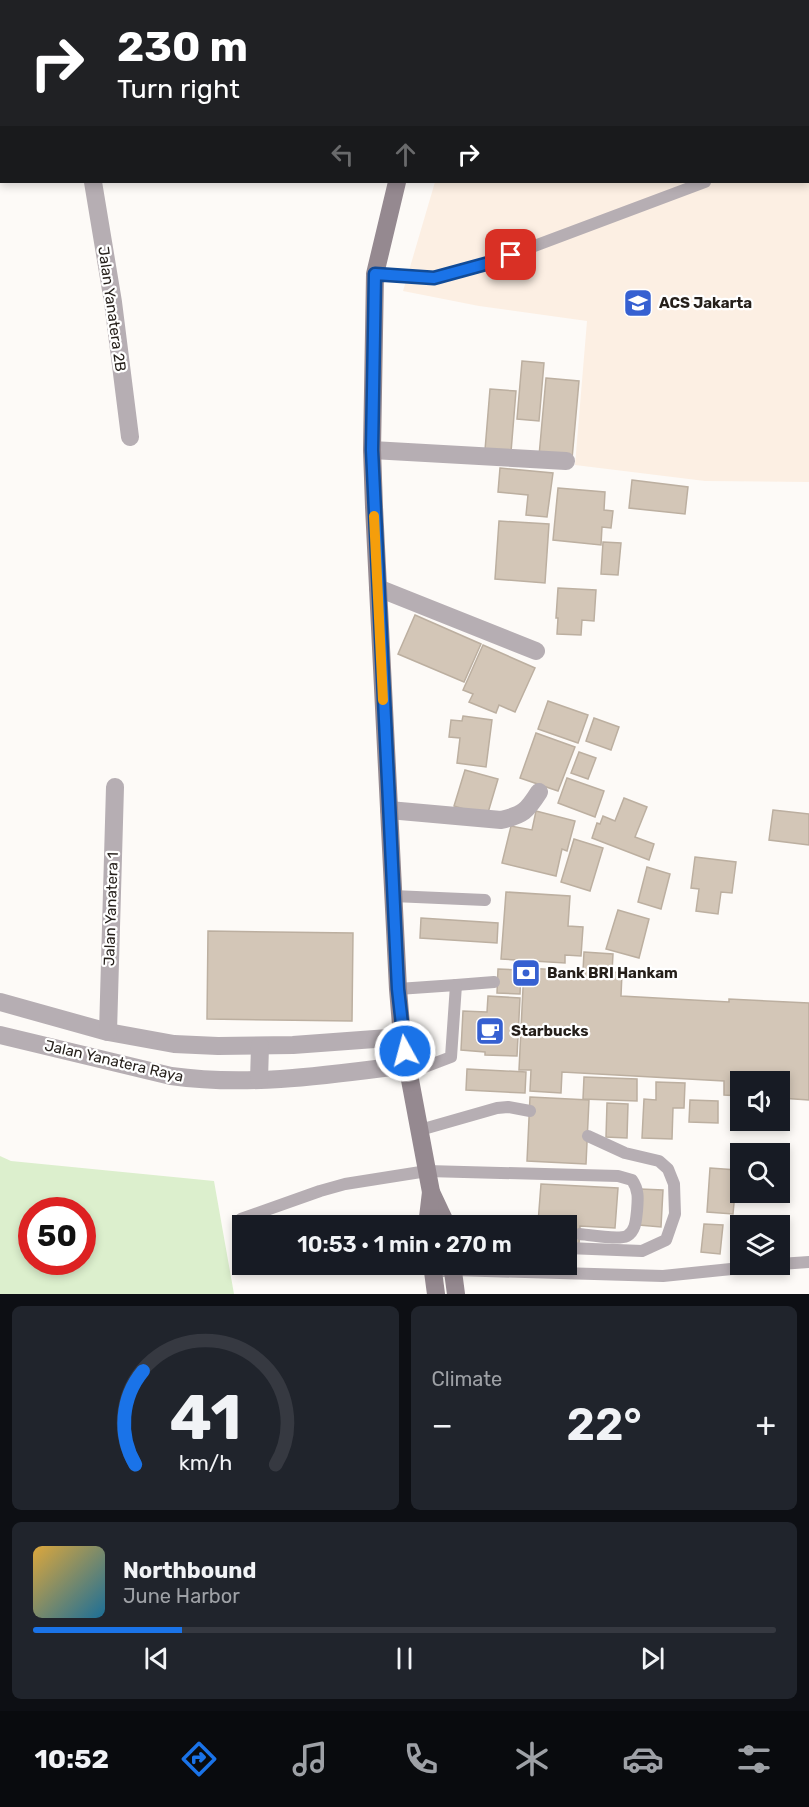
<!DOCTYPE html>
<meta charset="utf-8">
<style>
body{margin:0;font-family:Rubik,sans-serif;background:#20242c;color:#f1f3f6;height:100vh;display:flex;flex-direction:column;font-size:22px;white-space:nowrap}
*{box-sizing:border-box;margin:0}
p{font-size:20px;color:#9ea1a6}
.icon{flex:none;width:33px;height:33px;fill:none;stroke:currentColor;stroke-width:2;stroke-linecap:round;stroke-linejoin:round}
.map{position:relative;height:1294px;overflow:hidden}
.drawer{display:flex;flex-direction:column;gap:12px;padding:12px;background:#0d0f14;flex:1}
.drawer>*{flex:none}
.banner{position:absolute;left:0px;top:0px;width:810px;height:183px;box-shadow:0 3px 9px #0003;background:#202124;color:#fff;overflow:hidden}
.tools{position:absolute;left:730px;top:1071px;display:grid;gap:12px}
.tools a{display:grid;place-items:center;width:60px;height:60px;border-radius:0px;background:#171b24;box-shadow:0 3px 9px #0003;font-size:30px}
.speed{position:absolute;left:18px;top:1197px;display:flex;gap:12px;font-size:30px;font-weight:700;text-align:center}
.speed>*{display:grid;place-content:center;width:78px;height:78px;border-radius:50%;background:#171b24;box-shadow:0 3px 9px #0003;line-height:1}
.speed .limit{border:9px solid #d22;background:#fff;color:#111}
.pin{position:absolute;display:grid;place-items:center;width:51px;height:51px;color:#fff;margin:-26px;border-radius:12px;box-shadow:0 3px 9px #0006}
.me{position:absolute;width:66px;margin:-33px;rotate:353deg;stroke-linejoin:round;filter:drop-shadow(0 0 4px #0008)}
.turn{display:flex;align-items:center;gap:21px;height:126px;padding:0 18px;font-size:27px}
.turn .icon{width:78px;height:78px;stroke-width:2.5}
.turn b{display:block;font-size:42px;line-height:51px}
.lanes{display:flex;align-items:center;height:57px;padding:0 18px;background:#0003;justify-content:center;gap:30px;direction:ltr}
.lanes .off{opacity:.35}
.big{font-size:45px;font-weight:600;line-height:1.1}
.drawer .widget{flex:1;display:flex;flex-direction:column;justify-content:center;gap:9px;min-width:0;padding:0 21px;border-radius:9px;background:#20242c}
.drawer .dial{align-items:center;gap:0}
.dial svg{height:156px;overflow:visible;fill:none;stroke:#363941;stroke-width:7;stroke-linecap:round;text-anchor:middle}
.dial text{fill:#f1f3f6;stroke:none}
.song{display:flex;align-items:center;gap:18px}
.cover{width:72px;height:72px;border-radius:9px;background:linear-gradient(135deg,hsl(40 70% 55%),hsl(200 70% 35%))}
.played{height:6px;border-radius:3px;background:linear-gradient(90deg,#1a73e8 20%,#363941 20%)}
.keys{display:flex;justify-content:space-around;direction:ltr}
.heat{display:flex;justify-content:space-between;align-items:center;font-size:33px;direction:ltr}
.drawer .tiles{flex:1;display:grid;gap:12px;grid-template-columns:1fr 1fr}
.widget:last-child{grid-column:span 2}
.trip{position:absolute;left:232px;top:1215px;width:345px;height:60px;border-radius:0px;background:#171b24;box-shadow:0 3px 9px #0003;font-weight:600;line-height:60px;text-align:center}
.dock{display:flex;height:96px;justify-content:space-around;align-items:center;background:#090b0e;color:#9ea1a6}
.dock .icon{width:42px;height:42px}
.dock .current{color:#1a73e8}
.dock b{font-size:27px;color:#f1f3f6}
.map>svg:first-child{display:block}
.built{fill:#fcefe3}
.green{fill:#dcefcd;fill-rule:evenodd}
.building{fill:#d3c6b7;stroke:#bcafa0;stroke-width:1.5}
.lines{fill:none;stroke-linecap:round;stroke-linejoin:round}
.lane{stroke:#b6aeb3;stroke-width:12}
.street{stroke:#b6aeb3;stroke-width:18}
.secondary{stroke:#958990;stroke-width:18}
.route-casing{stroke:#114b97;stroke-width:15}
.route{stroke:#1a73e8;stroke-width:10}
.slow{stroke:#f59e0b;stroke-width:10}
.labels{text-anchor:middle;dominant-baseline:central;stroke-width:4.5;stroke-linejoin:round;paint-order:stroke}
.poi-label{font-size:15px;font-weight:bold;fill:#251f1a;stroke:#fff;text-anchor:start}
.street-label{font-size:15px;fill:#251f1a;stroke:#fff}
</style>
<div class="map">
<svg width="809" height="1294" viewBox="0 0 809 1294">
<rect width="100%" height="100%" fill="#fdfaf7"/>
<polygon class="built" points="809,129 809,482 705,481 575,465 587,321 479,306 403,291 435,182 808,182"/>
<path class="green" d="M 0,1156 L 11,1161 L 214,1181 L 234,1294 L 0,1294 ZM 32,1210 L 82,1210 L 82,1262 L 32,1262 Z"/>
<g class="building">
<polygon points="478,0 528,0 527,2 478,2"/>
<rect x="530" y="0" width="82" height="2"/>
<polygon points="522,361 544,363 539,421 517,419"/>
<polygon points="546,378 579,381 572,459 539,456"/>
<polygon points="490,389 516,391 511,452 485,450"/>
<polygon points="500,468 553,473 547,517 526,515 528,495 498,492"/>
<polygon points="632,480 688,487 685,514 629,508"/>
<polygon points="558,488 605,492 604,510 613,511 611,528 602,527 601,545 553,540"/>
<polygon points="499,521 549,524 545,583 495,579"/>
<polygon points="603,542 621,543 618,575 601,574"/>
<polygon points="558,588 596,590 594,621 582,620 581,635 557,634 558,618 556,618"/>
<polygon points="415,615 481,644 464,682 398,654"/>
<polygon points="483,645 535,668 515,712 499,705 496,713 469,702 473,694 463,690"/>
<polygon points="548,701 588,715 578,743 538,729"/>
<polygon points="463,716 492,720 486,767 457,763 460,738 449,737 451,720 462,721"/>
<polygon points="594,718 619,727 611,750 586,741"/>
<polygon points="536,733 575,747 558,791 520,778"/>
<polygon points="579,752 596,758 588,779 571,773"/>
<polygon points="465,770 498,779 487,816 454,806"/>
<polygon points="567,778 604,791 595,817 558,803"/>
<polygon points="624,798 647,807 635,837 654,844 649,860 592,838 597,823 600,824 603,816 615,821"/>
<polygon points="773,810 809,814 809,845 769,840"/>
<polygon points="536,811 575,821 567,851 562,849 556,876 502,863 511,826 532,830"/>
<polygon points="574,839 603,848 590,891 561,882"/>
<polygon points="695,857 736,862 732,893 721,892 718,914 696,911 699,889 691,888"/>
<polygon points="647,867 670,874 661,909 638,902"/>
<polygon points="506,892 570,896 568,926 583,927 581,956 565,955 565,963 501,959"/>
<polygon points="618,910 649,919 639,958 606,949"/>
<polygon points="421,918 498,923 497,943 420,938"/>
<polygon points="208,931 353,933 352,1021 207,1019"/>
<polygon points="584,952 613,954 612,972 622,973 621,996 729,1002 729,999 809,1003 809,1100 780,1098 780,1082 741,1082 741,1096 724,1095 724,1081 562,1072 561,1093 530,1091 531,1070 519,1070 524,968 583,971"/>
<polygon points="498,969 521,970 520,994 497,993"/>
<polygon points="488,996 520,998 517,1056 485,1055 485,1052 461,1050 463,1011 487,1012"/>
<polygon points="467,1069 526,1072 525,1093 466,1090"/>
<polygon points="584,1077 637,1079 637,1101 583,1099"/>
<polygon points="656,1082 685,1083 684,1108 673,1108 672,1139 642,1138 644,1099 656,1100"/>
<polygon points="530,1097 589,1100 586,1164 527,1161"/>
<polygon points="690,1100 718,1101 718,1123 689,1122"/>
<polygon points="607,1103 628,1104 627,1138 606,1137"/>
<polygon points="710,1168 737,1170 733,1214 707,1212"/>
<polygon points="541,1184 618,1188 615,1228 580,1226 579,1244 567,1243 567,1226 545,1226 546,1224 538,1223"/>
<polygon points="640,1189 663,1190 661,1227 639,1225"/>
<polygon points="704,1224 723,1225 720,1254 701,1252"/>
</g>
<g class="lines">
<g class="lane">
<polyline points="808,142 809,142"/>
<polyline points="375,274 434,278 489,263 705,182"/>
<polyline points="393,896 485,900"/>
<polyline points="456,985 494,982"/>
<polyline points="398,989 456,985 451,1057 409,1073"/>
<polyline points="420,1130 497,1108 508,1107 530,1111"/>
<path d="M 241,1219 L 320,1191 L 345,1184 L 427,1171 L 618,1176 L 632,1180 C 639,1190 638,1199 637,1211 C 636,1219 636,1231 627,1236 C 618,1240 590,1235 580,1234"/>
<polyline points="440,1225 463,1226"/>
<polyline points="567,1248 642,1251 666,1240 675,1214 674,1184 668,1169 659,1161 625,1153 588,1136"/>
<polyline points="780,1264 809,1262"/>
<polyline points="433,1272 453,1270 663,1276 780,1264"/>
</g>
<g class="street">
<polyline points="0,156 2,155"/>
<polyline points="93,182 113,302 130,437"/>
<polyline points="372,450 566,461"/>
<polyline points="378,588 536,651"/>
<path d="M 389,810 L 501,820 C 523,815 527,811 539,792"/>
<polyline points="0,1002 108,1032 174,1044 218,1046 293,1045 402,1037"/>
<polyline points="108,1032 115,787"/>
<path d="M 0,1035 L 171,1076 C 250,1087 329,1075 407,1065"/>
<polyline points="259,1080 260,1046"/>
</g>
<g class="secondary">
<polyline points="444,2 444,0"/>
<polyline points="397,182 375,274 372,450 374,507 398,989 402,1037 431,1192 447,1226"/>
<polyline points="427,1226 431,1192"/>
<polyline points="432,1264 436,1294"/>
<polyline points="452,1264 456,1294"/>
</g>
</g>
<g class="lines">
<g class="route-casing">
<polyline id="route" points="405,1051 398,989 372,450 375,274 434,278 489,263 511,255"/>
</g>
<use href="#route" class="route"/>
<polyline class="slow" points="374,516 383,700"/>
</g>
<defs>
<g id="school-square" transform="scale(1.5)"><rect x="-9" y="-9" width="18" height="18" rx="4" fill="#3660d1" stroke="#fff"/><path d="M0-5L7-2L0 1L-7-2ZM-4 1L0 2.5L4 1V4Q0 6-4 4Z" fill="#fff"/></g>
<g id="bank-square" transform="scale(1.5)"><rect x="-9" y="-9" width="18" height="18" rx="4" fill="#3660d1" stroke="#fff"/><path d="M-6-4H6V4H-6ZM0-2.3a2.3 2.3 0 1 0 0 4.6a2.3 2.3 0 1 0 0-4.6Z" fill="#fff"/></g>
<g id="cafe-square" transform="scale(1.5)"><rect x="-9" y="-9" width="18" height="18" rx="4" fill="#3660d1" stroke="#fff"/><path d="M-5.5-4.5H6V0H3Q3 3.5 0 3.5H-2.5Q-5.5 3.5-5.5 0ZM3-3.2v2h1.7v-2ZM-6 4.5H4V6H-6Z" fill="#fff"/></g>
</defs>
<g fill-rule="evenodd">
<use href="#school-square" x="638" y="303"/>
<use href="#bank-square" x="526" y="973"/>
<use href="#cafe-square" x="490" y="1031"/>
</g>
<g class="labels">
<g class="poi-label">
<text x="659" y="303">ACS Jakarta</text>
<text x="547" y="973">Bank BRI Hankam</text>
<text x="511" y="1031">Starbucks</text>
</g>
<g class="street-label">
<text transform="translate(112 309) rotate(82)">Jalan Yanatera 2B</text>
<text transform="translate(111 909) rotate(-88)">Jalan Yanatera 1</text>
<text transform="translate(114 1061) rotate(13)">Jalan Yanatera Raya</text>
</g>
</g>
</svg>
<div class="tools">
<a><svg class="icon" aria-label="sound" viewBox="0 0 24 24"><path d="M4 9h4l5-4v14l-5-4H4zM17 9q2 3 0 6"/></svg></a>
<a><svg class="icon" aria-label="search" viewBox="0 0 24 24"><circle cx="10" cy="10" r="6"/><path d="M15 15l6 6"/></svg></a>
<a><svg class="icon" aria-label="layers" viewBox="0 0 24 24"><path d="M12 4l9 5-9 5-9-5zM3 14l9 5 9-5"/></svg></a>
</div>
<div class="speed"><div class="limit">50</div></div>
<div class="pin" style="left:511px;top:255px;background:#d93025"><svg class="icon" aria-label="arrive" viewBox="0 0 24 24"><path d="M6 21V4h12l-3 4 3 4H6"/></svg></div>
<svg class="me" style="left:405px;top:1051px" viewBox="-20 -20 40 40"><circle r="17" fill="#1a73e8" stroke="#fff" stroke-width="3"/><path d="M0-11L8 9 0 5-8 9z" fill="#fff"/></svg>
<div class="trip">10:53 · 1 min · 270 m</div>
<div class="banner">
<div class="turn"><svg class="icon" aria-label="right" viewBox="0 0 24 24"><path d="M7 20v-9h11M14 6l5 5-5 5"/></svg><div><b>230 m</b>Turn right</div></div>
<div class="lanes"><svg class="icon off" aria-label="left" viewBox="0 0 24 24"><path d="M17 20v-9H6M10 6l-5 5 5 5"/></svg><svg class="icon off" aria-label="ahead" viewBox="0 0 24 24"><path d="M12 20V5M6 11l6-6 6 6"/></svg><svg class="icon" aria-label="right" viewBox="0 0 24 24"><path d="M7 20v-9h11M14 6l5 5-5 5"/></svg></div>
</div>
</div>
<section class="drawer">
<div class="tiles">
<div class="widget dial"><svg viewBox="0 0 100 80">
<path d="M14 69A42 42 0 1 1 86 69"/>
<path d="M14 69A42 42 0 0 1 18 21" stroke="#1a73e8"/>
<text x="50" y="56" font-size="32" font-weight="700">41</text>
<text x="50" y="72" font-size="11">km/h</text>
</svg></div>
<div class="widget"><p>Climate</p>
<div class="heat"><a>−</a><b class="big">22°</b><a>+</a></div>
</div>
<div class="widget">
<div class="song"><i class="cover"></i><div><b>Northbound</b><p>June Harbor</p></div></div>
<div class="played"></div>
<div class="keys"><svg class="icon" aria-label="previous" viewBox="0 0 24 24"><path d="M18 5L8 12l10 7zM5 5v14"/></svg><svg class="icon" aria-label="pause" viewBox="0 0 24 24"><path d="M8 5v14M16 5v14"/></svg><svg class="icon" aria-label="next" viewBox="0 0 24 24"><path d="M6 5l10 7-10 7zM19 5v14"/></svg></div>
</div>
</div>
</section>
<nav class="dock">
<b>10:52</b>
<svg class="icon current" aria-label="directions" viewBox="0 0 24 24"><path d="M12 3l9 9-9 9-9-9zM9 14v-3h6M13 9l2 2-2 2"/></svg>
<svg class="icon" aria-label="music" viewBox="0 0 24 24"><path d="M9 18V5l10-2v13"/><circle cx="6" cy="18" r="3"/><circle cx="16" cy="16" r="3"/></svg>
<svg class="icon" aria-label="phone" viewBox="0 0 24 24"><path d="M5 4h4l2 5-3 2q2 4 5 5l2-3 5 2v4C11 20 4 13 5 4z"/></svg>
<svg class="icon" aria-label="climate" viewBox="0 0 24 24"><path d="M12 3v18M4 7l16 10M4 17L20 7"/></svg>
<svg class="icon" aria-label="car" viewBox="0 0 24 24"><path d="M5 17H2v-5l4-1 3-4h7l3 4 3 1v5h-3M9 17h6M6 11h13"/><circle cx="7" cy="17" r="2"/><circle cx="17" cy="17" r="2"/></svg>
<svg class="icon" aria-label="filters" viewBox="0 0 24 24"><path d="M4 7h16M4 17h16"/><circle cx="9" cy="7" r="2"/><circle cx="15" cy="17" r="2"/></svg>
</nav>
